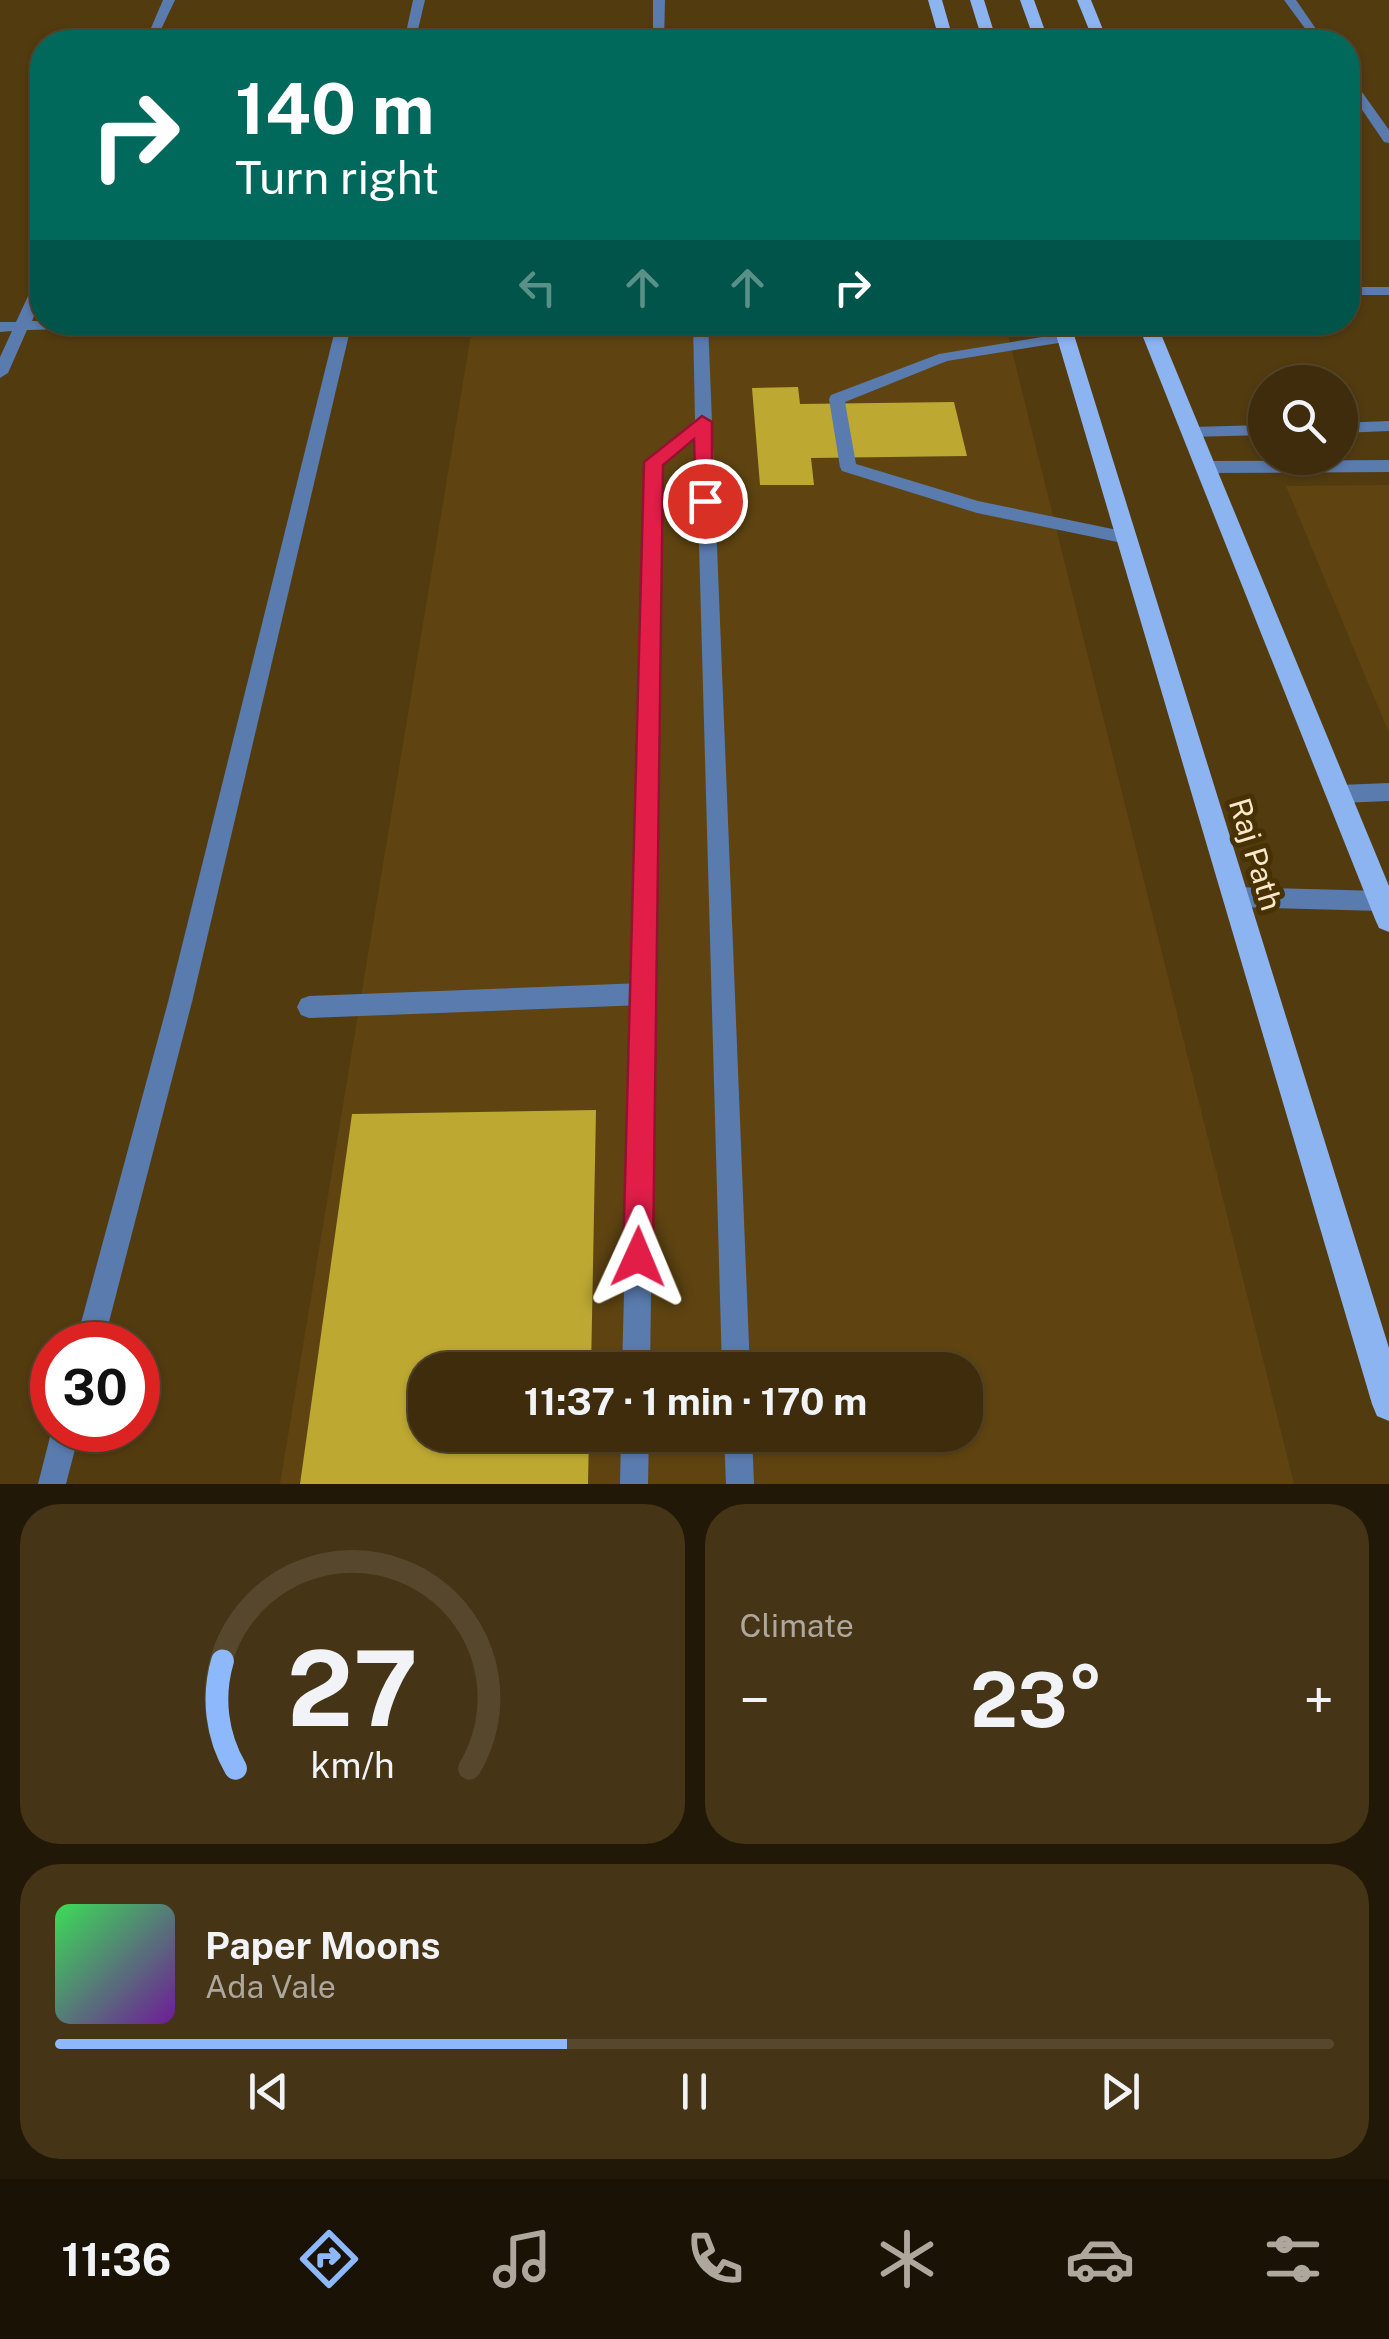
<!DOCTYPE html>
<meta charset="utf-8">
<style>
body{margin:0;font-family:"Public Sans",sans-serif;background:#453415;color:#f1f3f6;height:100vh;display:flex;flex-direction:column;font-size:38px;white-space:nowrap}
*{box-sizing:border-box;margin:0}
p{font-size:32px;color:#ada79d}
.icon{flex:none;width:55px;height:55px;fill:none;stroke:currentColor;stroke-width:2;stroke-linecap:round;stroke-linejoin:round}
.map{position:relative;height:1484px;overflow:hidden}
.details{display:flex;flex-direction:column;gap:20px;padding:20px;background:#221807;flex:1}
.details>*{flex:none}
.top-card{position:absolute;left:30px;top:30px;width:1330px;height:305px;border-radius:40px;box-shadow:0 2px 8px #0004,0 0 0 2px #57482d;background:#00695c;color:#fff;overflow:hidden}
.controls{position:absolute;left:1248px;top:365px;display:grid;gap:20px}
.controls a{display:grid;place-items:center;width:110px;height:110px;border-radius:50%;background:#3e2c0c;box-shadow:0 2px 8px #0004,0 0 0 2px #57482d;font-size:50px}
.speed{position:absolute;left:30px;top:1322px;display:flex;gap:20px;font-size:50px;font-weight:700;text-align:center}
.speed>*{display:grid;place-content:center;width:130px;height:130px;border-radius:50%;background:#3e2c0c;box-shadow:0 2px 8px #0004,0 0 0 2px #57482d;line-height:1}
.speed .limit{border:15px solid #d22;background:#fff;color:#111}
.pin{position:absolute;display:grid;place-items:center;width:85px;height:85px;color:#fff;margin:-42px;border:5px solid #fff;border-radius:50%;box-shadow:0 2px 10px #0007}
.me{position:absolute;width:110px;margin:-55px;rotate:1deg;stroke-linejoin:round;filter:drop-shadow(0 0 8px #0008)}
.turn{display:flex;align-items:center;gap:35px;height:210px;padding:0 40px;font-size:45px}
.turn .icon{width:130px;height:130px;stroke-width:2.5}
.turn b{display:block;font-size:70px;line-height:85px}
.lanes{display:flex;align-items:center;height:95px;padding:0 40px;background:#0003;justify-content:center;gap:50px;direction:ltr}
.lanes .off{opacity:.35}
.big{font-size:75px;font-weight:700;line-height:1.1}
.details .tile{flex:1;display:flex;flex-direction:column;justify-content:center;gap:15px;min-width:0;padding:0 35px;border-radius:40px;background:#453415}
.details .dial{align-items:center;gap:0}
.dial svg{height:260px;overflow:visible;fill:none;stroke:#57482d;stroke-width:7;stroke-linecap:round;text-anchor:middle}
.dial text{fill:#f1f3f6;stroke:none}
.song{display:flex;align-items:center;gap:30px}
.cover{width:120px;height:120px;border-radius:15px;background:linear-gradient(135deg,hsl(130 70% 55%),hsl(280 70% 35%))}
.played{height:10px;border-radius:5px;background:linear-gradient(90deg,#8db9fc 40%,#57482d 40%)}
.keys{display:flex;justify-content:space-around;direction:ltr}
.heat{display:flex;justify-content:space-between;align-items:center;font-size:55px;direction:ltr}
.details .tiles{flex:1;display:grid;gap:20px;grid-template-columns:1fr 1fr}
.tile:last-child{grid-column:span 2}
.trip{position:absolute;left:408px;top:1352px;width:575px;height:100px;border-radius:40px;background:#3e2c0c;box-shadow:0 2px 8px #0004,0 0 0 2px #57482d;font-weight:700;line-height:100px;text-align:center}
.tab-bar{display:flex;height:160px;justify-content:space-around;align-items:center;background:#191205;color:#ada79d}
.tab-bar .icon{width:70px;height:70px}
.tab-bar .on{color:#8db9fc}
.tab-bar b{font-size:45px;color:#f1f3f6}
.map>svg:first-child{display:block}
.built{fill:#5f4411;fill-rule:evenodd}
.building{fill:#bda832}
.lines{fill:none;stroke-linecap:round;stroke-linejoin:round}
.service{fill:#5a7bae;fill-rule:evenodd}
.pedestrian{fill:#5a7bae;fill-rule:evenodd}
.minor{fill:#5a7bae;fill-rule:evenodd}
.primary{fill:#8cb4f1;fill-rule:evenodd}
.route{fill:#e11d48;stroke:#92132f;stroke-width:2.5}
.labels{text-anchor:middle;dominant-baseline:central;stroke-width:10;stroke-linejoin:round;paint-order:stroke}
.street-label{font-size:30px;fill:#fae8cc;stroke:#483102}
</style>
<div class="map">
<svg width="1389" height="1484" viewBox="0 0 1389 1484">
<rect width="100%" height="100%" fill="#533b10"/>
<g class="built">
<path d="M 473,323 L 1005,323 L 1294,1484 L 280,1484 ZM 425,1370 L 965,1370 L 965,1435 L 425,1435 Z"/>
<polygon points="1389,485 1389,733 1286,486"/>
</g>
<g class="building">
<polygon points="798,387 800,404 954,402 967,456 811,458 814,485 760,485 752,388"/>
<polygon points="596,1110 591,1370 425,1370 425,1435 589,1435 588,1484 300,1484 352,1114"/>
</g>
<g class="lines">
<polygon class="service" points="1066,333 1074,338 1071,341 947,361 845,402 856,464 978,501 1127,532 1136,538 1133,542 1127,544 977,513 842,471 840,467 829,399 831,395 939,354"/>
<g class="pedestrian">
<polygon points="1235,887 1381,891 1389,894 1389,907 1381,911 1235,907 1227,904 1224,897 1227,890"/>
<polygon points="643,983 651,986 655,994 651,1002 643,1005 309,1018 301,1015 297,1007 301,999 309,996"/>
</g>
<g class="minor">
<polygon points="163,0 175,0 155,42 145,42"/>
<polygon points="413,0 425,0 415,42 404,42"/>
<polygon points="653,0 665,0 664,42 653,42"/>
<polygon points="1284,0 1296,0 1325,42 1315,42"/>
<polygon points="1348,77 1352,78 1389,130 1389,143 1384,142 1348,89"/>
<polygon points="42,277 42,296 32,321 151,322 144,327 27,330 8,373 0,378 0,357 12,331 0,332 0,322 16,322 35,281"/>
<rect x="1348" y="287" width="41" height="8"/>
<polygon points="337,322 352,322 192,1002 103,1345 75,1345 168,1002"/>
<polygon points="693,322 708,322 750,1370 722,1370 696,436 662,464 650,1370 622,1370 646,462 695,420"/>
<polygon points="1389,421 1389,431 1340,433 1340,423"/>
<polygon points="1265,425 1265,435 1191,437 1183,432 1191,427"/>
<polygon points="1389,460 1389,472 1205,473 1197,467 1205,461"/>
<polygon points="1389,783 1389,801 1339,803 1332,800 1329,794 1332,788 1339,785"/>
<polygon points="52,1429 80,1430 66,1484 38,1484"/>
<polygon points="621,1435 649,1435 648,1484 620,1484"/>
<polygon points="724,1435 752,1435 754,1484 726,1484"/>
</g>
<g class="primary">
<polygon points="928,0 942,0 954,42 940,42"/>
<polygon points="970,0 984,0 997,42 983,42"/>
<polygon points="1020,0 1034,0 1049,42 1035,42"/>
<polygon points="1077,0 1091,0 1108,42 1094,42"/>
<polygon points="1056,322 1074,322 1075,338 1389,1348 1389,1421 1377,1416 1372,1404 1057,338"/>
<polygon points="1137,322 1156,322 1389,886 1389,932 1379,928 1375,919"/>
</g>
</g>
<polygon class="route" points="702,416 712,422 712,506 705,508 696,501 694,439 663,465 653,1257 649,1268 638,1272 627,1268 623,1257 644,462"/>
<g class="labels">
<g class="street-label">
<text transform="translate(1256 854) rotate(73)">Raj Path</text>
</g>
</g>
</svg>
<div class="controls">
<a><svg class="icon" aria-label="search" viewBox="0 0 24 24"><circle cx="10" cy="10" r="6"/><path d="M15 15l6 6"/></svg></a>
</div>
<div class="speed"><div class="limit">30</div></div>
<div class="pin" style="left:705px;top:501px;background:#d93025"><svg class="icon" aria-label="arrive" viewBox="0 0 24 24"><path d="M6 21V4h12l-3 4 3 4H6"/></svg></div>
<svg class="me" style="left:638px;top:1257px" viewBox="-20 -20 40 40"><path d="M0-17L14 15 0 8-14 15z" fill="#e11d48" stroke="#fff" stroke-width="4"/></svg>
<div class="trip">11:37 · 1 min · 170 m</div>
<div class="top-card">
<div class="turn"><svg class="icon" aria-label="right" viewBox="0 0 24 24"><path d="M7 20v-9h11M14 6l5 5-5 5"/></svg><div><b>140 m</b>Turn right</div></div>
<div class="lanes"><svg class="icon off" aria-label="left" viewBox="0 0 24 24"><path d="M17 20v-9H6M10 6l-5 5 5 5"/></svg><svg class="icon off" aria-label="ahead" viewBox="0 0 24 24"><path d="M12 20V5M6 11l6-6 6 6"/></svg><svg class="icon off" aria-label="ahead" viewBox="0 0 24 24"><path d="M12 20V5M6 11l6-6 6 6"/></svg><svg class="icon" aria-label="right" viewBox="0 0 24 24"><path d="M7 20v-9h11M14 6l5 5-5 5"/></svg></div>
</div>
</div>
<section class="details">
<div class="tiles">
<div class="tile dial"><svg viewBox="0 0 100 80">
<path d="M14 69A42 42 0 1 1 86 69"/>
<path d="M14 69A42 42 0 0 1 10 36" stroke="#8db9fc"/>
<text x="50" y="56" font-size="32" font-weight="700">27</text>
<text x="50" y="72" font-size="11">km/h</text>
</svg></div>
<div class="tile"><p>Climate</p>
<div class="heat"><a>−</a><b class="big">23°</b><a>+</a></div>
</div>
<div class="tile">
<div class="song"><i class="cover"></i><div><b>Paper Moons</b><p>Ada Vale</p></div></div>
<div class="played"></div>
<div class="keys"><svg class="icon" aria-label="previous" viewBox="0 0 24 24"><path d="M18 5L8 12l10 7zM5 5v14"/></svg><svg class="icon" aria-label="pause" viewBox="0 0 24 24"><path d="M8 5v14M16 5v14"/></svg><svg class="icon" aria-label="next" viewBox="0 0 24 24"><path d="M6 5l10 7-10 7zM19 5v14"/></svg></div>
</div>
</div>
</section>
<nav class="tab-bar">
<b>11:36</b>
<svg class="icon on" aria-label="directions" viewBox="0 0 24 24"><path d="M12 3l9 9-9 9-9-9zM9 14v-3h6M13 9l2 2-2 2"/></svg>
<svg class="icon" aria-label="music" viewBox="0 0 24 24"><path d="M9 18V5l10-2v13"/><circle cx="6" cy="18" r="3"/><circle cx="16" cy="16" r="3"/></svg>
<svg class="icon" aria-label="phone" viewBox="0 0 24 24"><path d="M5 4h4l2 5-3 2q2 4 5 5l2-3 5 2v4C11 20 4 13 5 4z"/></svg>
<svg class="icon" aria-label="climate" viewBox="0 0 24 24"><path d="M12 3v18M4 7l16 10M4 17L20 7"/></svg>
<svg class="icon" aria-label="car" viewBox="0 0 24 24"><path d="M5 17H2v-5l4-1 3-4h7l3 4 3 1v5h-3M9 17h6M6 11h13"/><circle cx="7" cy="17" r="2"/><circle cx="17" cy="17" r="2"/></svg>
<svg class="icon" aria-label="filters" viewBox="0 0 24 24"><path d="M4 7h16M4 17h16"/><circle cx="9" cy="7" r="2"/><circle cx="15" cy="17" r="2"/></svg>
</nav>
